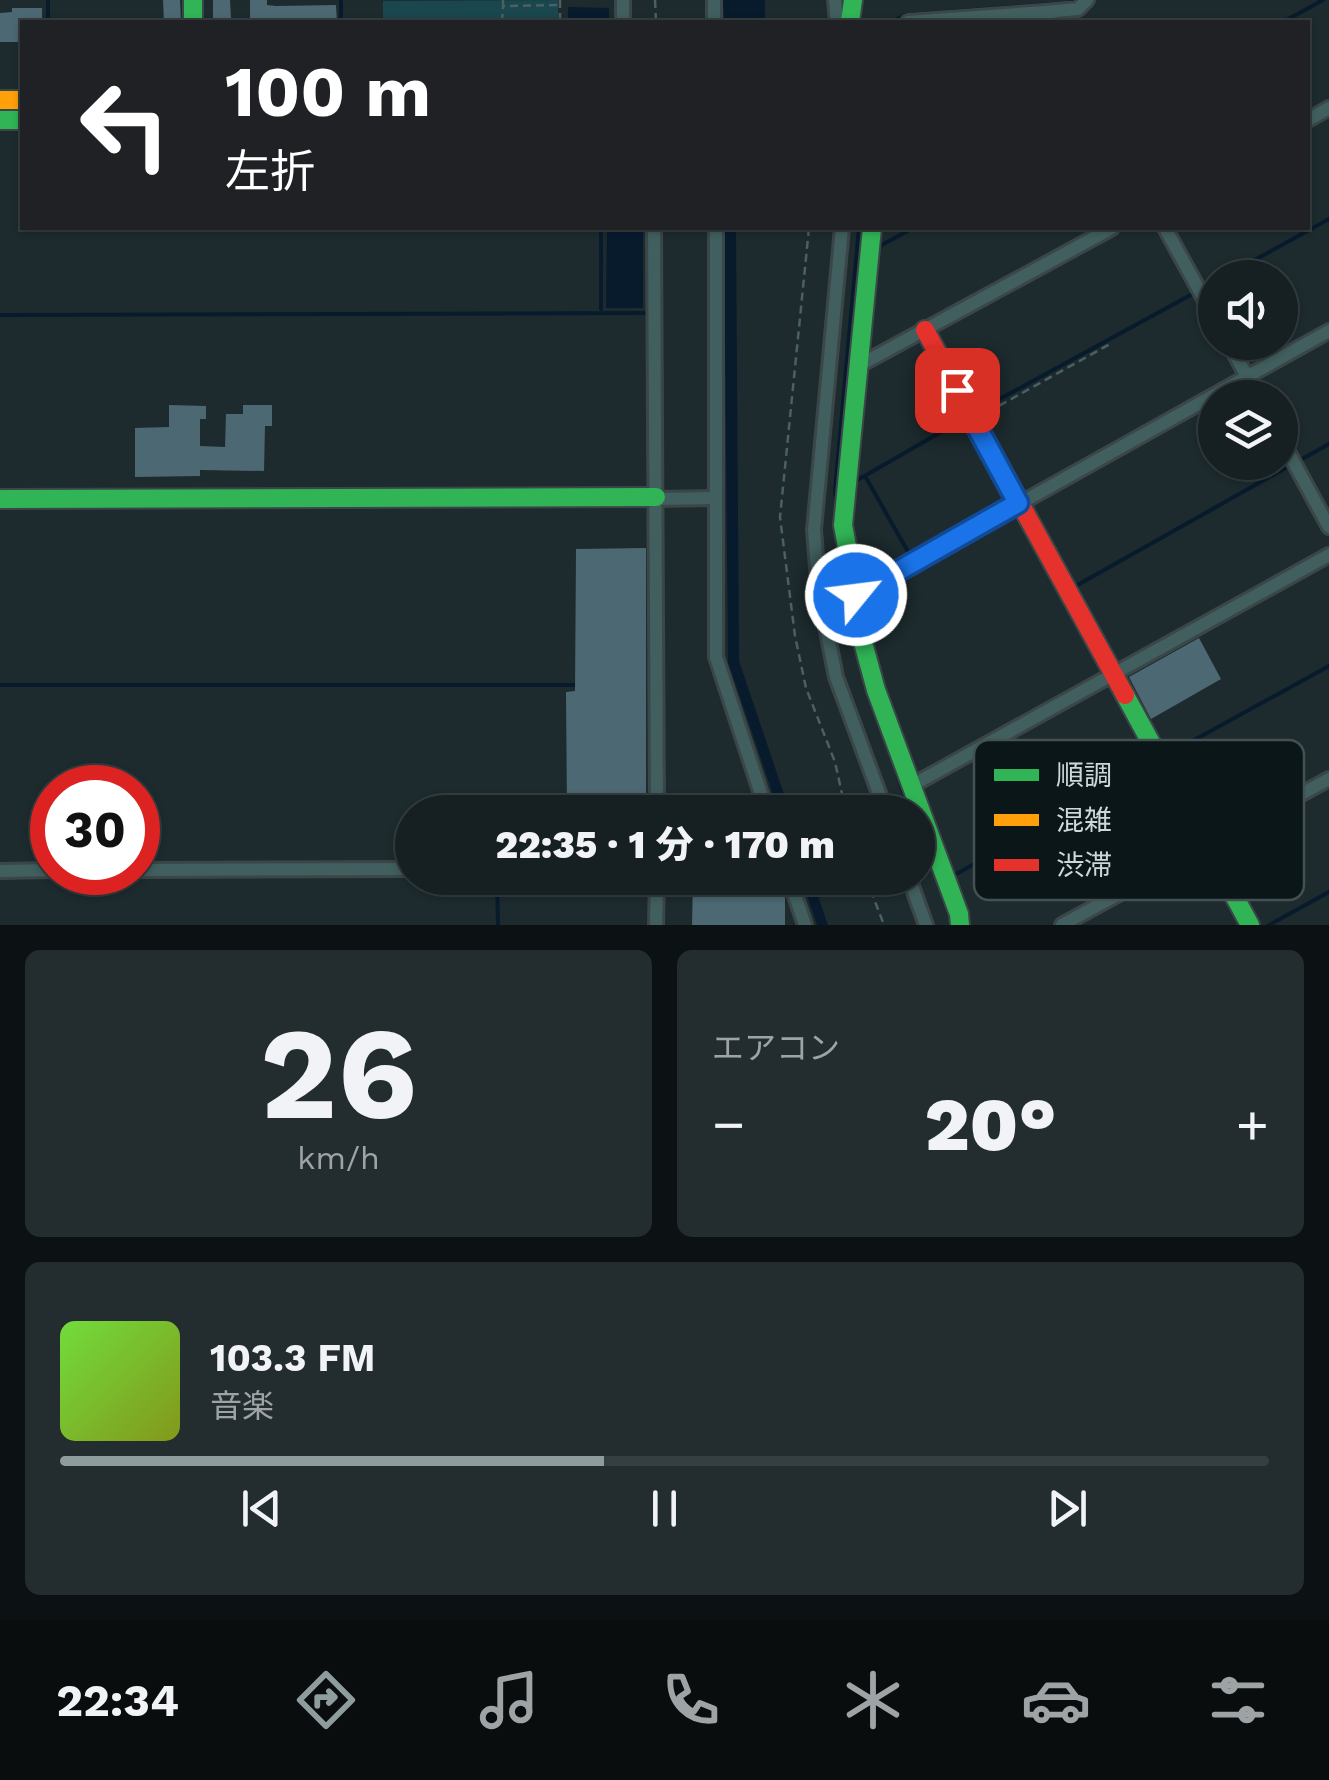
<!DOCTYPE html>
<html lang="ja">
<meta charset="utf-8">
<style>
body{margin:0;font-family:"Work Sans","Noto Sans JP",sans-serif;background:#232d2f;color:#f1f3f6;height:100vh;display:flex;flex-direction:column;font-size:38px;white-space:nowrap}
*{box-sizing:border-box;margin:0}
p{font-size:32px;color:#9ea3a5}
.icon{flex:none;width:55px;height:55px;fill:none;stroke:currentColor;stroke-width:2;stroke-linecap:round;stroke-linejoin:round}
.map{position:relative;height:925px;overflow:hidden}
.side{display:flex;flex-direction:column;gap:25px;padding:25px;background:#0c1213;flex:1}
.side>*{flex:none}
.top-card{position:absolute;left:20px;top:20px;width:1290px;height:210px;border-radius:0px;box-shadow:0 2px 8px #0004,0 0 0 2px #353e40;background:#202124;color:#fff;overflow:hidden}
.controls{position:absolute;left:1198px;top:260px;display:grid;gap:20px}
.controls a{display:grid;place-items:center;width:100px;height:100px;border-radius:50%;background:#162022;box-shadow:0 2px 8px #0004,0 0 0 2px #353e40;font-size:50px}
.speed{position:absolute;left:30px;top:765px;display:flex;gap:20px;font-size:50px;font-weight:700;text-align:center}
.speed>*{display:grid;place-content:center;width:130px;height:130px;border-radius:50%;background:#162022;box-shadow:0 2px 8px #0004,0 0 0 2px #353e40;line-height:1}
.speed .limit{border:15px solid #d22;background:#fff;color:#111}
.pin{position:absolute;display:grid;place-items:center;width:85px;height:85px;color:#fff;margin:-42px;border-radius:20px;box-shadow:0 5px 15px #0006}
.me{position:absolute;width:110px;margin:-55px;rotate:61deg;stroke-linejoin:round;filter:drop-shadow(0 0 8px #0008)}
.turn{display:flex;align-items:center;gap:35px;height:210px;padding:0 40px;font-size:45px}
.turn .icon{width:130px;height:130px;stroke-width:2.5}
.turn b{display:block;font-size:70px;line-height:85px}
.big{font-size:75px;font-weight:800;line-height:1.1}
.side .card{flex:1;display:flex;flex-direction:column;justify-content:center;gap:15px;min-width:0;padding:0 35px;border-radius:15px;background:#232d2f}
.side .dial{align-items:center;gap:0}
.dial b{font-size:130px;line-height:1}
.song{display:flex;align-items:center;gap:30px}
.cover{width:120px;height:120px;border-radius:15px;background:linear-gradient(135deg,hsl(100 70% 55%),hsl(70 70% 35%))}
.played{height:10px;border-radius:5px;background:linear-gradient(90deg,#8e9c9e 45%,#353e40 45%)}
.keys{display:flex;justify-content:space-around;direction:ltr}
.heat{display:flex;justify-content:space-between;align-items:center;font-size:55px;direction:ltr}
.side .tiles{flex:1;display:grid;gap:25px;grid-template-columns:1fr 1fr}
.card:last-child{grid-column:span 2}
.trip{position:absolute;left:395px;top:795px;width:540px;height:100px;border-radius:50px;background:#162022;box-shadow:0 2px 8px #0004,0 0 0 2px #353e40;font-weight:800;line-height:100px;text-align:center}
.tabs{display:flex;height:160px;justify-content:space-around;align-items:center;background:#090d0e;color:#9ea3a5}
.tabs .icon{width:70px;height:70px}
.tabs .active{color:#8e9c9e}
.tabs b{font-size:45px;color:#f1f3f6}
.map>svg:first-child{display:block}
.green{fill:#1a464d}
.water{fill:#071b2d}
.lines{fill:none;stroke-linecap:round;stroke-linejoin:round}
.stream{stroke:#071b2d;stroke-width:4}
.building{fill:#4c6873}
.street-casing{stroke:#3b4648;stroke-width:18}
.fast-casing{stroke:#3b4648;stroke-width:22}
.slow-casing{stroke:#3b4648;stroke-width:22}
.jam-casing{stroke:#3b4648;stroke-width:22}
.path{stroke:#4a6061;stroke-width:2.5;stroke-dasharray:8 5;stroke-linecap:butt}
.street{stroke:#405f5e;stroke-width:12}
.fast{stroke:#30b455;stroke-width:18}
.slow{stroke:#ff9f0a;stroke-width:18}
.jam{stroke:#e5322d;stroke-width:18}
.route-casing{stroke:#114b97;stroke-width:25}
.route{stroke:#1a73e8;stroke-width:18}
.key{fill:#0b1618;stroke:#455052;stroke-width:2.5}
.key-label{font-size:28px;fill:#cbd9db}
</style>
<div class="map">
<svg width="1329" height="925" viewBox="0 0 1329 925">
<rect width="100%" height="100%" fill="#1d2b2e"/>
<polygon class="green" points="558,0 558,22 383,22 383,1"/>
<g class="water">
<polygon points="723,0 765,0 765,22 724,22"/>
<polygon points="1081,0 1074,5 907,17 887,22 905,13"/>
<polygon points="568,7 609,8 609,22 568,22"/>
<polygon points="607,228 643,228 643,308 606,308"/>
<polygon points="724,228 736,228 739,661 790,812 779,812 728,662"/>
<polygon points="857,228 862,228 838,491 840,528 916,812 908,812 860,670 852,626 847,619 833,490"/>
<polygon points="801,878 812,878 828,925 817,925"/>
</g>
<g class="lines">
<g class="stream">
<polyline points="48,0 48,22"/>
<polyline points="341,0 341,22"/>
<polyline points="1283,22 1323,0"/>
<polyline points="878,247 913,228"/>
<polyline points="1222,278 1329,219"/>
<polyline points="1204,287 1215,281"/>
<polyline points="601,309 601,228"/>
<polyline points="0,315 645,313"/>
<polyline points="976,412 1196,292"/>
<polyline points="1297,462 1329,444"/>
<polyline points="865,476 911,557"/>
<polyline points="854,482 967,417"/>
<polyline points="1074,587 1289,466"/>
<polyline points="0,685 576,685"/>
<polyline points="1167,755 1329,666"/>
<polyline points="951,877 1156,761"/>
<polyline points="497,878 498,925"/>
<polyline points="1269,925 1329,892"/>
</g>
</g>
<g class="building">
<polygon points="163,0 180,0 181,22 164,22"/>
<polygon points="213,0 230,0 231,18 213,18"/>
<polygon points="250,0 267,0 267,5 276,6 336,5 337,22 250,22"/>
<polygon points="12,8 42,8 42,22 22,22 22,42 0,42 0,13 12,12"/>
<polygon points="169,405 206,406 206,419 200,419 200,446 225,447 226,414 243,414 243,405 272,405 272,426 265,426 264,471 200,470 200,476 135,477 135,428 169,427"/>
<polygon points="646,548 646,812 567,812 566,692 575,691 576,549"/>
<polygon points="1199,638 1221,679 1151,719 1129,677"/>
<polygon points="693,878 779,878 785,898 785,925 692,925"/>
</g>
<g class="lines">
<g class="street-casing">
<g id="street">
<polyline points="714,0 714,22"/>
<polyline points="835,0 837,22"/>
<polyline points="623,22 623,0"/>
<polyline points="908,22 1045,12"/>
<polyline points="1051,22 1045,12 1078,9 1087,0"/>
<polyline points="1308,120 1329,108"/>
<polyline points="654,228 657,812"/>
<polyline points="716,228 716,657 767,812"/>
<polyline points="842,228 814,530 819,592 836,677 886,812"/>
<polyline points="1165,228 1215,319"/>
<polyline points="1228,342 1259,398"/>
<polyline points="858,366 1112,228"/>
<polyline points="1280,437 1329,527"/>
<polyline points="656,499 715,498"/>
<polyline points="856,595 1329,331"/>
<polyline points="911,786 1329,555"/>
<polyline points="138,870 412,869"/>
<polyline points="0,871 52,870"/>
<polyline points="789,878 805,925"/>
<polyline points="909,878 926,925"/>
<polyline points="656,925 657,878"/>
<polyline points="1062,925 1329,779"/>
</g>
</g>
<g class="fast-casing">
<g id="fast">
<polyline points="193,0 193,22"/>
<polyline points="850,22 853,0"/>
<polyline points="0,120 22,120"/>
<polyline points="872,228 843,525 856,595 855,613 876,690 959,914 960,925"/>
<polyline points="0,499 656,497"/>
<polyline points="1125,695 1250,925"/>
</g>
</g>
<g class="slow-casing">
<polyline id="slow" points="0,100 22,100"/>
</g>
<g class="jam-casing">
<polyline id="jam" points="925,330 1125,695"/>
</g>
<g class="path">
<polyline points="503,0 503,6 560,5"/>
<polyline points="560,0 560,22"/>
<polyline points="655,0 656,22"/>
<polyline points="502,22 503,7"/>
<polyline points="809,228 780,517 795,636 806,688 835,762 846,812"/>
<polyline points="988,412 1110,344"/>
<polyline points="866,878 884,925"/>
</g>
<use href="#street" class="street"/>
<use href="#fast" class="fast"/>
<use href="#slow" class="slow"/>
<use href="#jam" class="jam"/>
</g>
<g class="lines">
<g class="route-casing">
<polyline id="route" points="856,595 1018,503 957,390"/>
</g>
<use href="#route" class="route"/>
</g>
<rect x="974" y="740" width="330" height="160" rx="15" class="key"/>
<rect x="994" y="769" width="45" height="12" fill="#30b455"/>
<rect x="994" y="814" width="45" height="12" fill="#ff9f0a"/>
<rect x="994" y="859" width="45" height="12" fill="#e5322d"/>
<g class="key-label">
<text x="1056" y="785">順調</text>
<text x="1056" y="830">混雑</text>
<text x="1056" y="875">渋滞</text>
</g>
</svg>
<div class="controls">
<a><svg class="icon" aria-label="sound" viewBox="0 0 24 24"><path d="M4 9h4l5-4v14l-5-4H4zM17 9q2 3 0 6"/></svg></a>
<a><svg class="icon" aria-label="layers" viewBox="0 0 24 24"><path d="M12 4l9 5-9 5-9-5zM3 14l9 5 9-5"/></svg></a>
</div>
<div class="speed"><div class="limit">30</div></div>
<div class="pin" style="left:957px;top:390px;background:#d93025"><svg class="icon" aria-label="arrive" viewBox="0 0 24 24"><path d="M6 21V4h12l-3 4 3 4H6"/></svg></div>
<svg class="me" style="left:856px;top:595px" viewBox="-20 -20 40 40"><circle r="17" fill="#1a73e8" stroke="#fff" stroke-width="3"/><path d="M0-11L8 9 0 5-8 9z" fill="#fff"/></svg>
<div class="trip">22:35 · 1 分 · 170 m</div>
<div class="top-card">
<div class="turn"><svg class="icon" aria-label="left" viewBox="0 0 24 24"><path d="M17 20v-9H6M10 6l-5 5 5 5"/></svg><div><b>100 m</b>左折</div></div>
</div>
</div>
<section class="side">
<div class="tiles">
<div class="card dial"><b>26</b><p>km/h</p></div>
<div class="card"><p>エアコン</p>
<div class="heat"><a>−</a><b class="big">20°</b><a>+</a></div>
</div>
<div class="card">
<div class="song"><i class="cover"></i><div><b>103.3 FM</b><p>音楽</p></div></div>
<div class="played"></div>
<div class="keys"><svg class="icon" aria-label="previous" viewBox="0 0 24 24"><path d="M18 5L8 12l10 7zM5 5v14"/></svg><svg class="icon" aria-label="pause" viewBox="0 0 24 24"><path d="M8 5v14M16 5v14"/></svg><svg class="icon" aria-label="next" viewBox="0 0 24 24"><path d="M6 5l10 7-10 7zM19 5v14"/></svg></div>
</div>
</div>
</section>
<nav class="tabs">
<b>22:34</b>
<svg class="icon active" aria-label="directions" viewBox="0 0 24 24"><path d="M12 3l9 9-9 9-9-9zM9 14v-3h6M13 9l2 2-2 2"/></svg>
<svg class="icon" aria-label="music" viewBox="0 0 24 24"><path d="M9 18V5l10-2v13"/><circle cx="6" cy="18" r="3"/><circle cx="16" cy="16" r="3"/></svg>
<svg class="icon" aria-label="phone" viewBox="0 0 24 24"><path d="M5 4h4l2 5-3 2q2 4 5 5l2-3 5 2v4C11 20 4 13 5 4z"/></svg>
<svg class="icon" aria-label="climate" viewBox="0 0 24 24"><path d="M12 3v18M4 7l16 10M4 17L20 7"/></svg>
<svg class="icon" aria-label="car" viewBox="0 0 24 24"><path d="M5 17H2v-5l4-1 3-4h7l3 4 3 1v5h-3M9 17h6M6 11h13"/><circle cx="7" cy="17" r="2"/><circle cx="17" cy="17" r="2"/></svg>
<svg class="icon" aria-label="filters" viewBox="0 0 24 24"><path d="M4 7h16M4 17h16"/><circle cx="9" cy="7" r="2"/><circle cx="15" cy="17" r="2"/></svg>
</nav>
